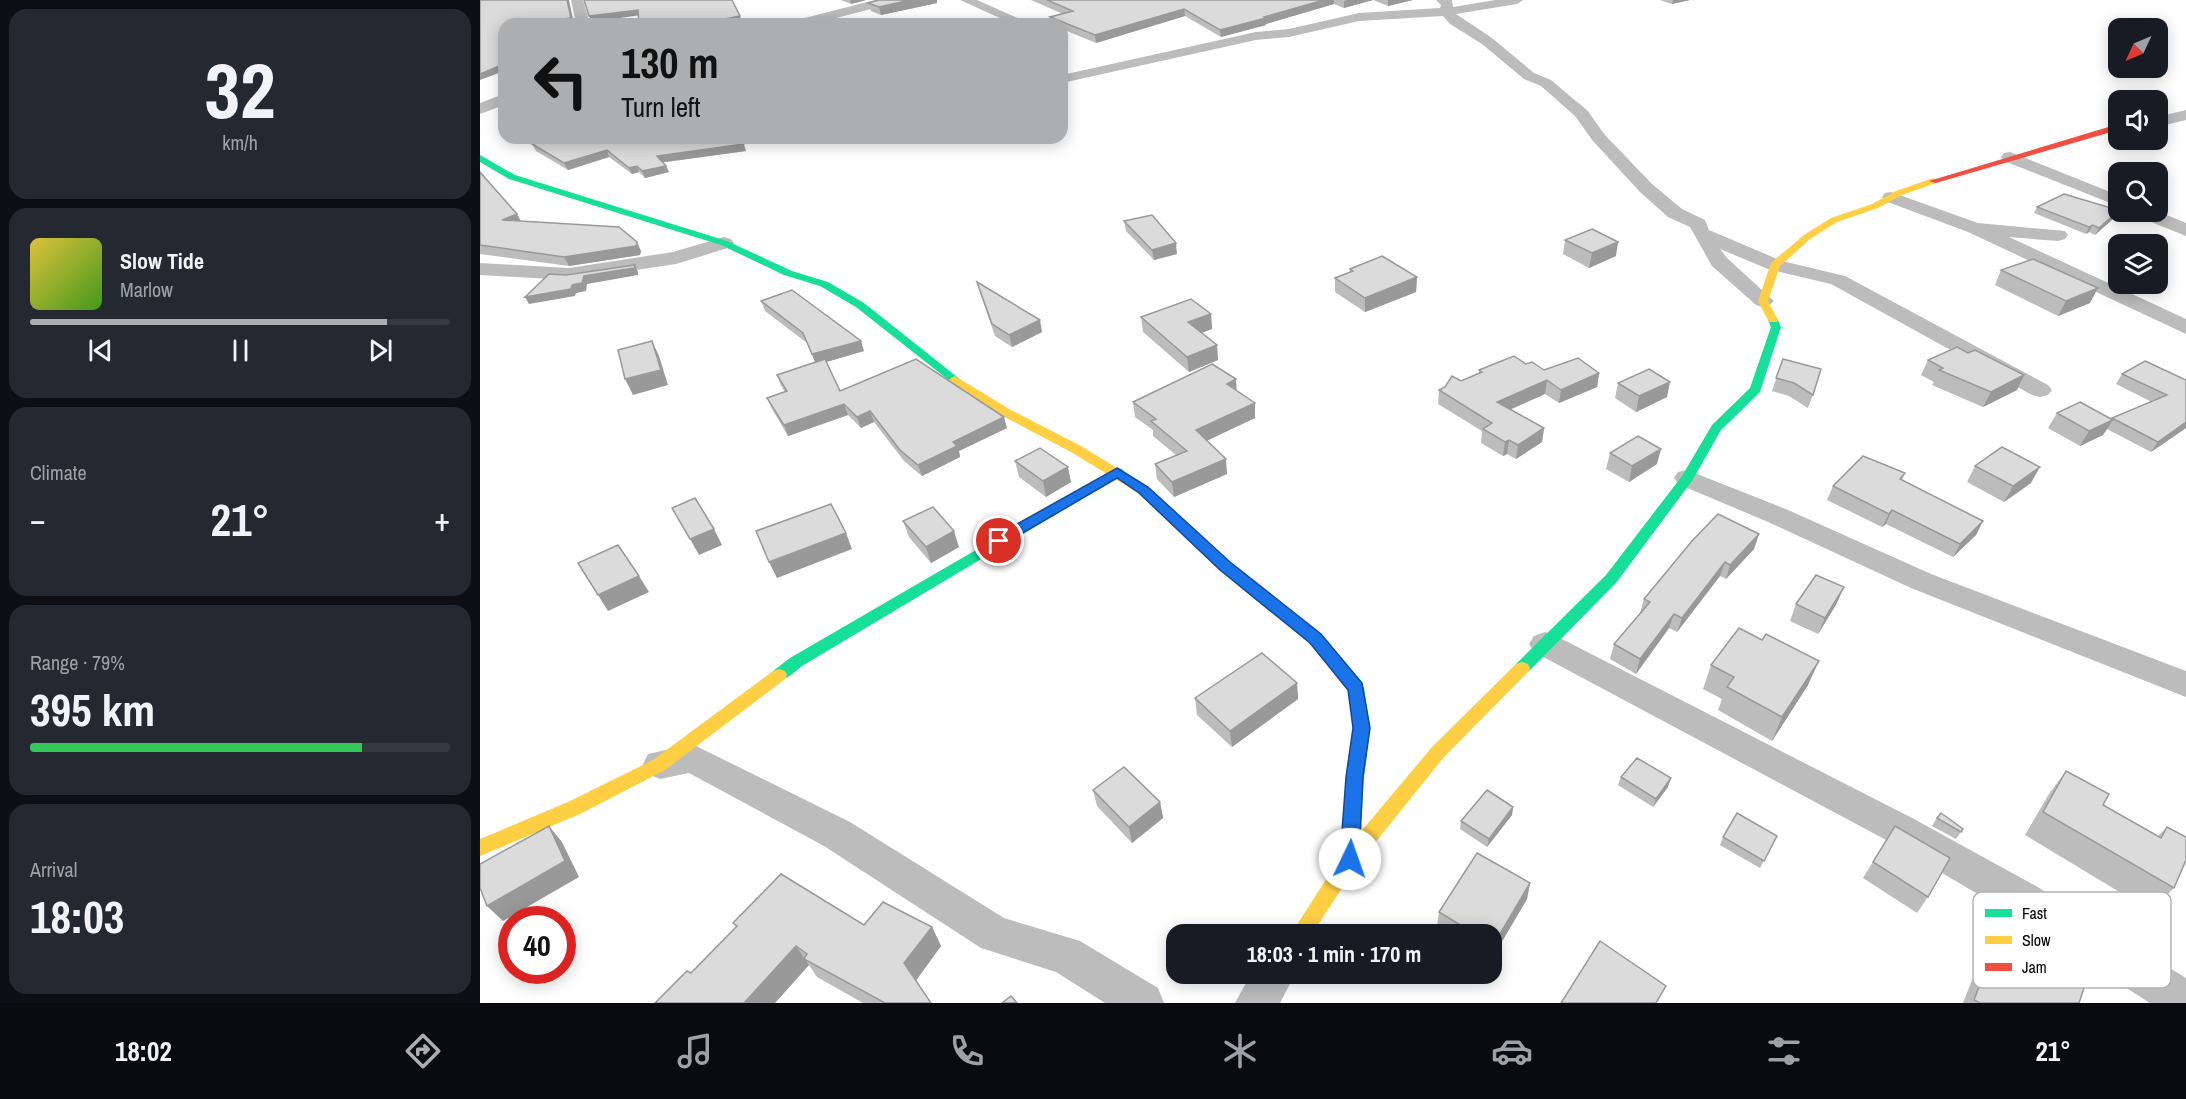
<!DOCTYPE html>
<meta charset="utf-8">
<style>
body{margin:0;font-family:"Archivo Narrow",sans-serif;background:#242831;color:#f1f3f6;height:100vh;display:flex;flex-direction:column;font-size:22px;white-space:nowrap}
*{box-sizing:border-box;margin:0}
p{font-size:20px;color:#9ea1a6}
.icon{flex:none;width:33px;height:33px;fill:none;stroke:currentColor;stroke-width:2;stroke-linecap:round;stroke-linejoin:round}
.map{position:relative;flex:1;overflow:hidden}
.details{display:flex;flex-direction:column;gap:9px;padding:9px;background:#0d0f14;width:480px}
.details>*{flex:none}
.banner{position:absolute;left:18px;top:18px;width:570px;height:126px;border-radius:18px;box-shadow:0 3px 15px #0003;background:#adaeaf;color:#111;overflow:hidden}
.needle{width:39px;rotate:226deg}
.controls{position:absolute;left:1628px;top:18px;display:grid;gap:12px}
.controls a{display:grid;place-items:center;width:60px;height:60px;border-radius:12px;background:#171b24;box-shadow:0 3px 15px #0003;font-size:30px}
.speed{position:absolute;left:18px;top:906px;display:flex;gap:12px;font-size:30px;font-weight:700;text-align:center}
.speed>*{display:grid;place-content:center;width:78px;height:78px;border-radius:50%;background:#171b24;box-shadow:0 3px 15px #0003;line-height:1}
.speed .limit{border:9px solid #d22;background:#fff;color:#111}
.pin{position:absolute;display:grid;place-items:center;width:51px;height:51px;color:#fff;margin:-26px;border:3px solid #fff;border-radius:50%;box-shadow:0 2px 6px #0007}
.me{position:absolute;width:66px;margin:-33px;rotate:3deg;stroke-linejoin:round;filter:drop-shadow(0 0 4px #0008)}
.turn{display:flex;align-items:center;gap:21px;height:126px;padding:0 24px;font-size:27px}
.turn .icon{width:78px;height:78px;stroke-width:2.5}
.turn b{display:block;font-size:42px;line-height:51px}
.big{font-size:45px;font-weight:700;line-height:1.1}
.details .card{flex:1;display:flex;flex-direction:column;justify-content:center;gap:9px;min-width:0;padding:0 21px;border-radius:18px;background:#242831}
.details .dial{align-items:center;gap:0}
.dial b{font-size:78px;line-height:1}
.song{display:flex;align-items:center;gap:18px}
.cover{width:72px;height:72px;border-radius:9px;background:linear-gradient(135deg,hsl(50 70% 55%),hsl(100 70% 35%))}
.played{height:6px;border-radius:3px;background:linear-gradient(90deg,#adaeaf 85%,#363941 85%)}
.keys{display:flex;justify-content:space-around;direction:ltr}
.heat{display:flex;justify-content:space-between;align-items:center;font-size:33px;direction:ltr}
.charge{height:9px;border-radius:4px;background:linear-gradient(90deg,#34c759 79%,#363941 0)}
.trip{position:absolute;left:686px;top:924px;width:336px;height:60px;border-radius:18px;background:#171b24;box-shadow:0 3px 15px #0003;font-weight:700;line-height:60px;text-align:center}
.menu{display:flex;height:96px;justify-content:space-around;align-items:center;background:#090b0e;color:#9ea1a6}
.menu .icon{width:42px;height:42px}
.menu .selected{color:#adaeaf}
.menu b{font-size:27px;color:#f1f3f6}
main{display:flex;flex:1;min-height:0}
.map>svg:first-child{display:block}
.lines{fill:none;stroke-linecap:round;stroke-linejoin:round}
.street{fill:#bcbcbc;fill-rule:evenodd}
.fast{fill:#16e098;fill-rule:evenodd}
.slow{fill:#ffcf43;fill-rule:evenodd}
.jam{fill:#f24e42;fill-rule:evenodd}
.wall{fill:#bcbcbc}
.shaded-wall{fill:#999}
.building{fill:#dbdbdb;stroke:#999;stroke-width:1.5}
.route{fill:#1a73e8;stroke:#114b97;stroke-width:1.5}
.key{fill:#fff;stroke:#b2b2b2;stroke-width:1.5}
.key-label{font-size:16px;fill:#000}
</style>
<main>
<section class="details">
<div class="card dial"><b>32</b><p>km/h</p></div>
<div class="card">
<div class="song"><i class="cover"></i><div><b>Slow Tide</b><p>Marlow</p></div></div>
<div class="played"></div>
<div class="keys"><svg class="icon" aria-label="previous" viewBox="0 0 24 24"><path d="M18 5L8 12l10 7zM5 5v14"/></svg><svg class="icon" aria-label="pause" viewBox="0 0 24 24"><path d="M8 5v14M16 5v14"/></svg><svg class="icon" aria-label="next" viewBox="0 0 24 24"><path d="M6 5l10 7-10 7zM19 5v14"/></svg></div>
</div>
<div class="card"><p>Climate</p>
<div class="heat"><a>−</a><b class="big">21°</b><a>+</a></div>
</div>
<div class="card"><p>Range · 79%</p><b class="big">395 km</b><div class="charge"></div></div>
<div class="card"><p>Arrival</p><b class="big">18:03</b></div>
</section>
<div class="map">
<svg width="1706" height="1003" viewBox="0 0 1706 1003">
<rect width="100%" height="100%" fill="#fff"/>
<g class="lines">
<g class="street">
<polygon points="91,0 103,0 110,24 96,24"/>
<polygon points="395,0 416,0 414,3 333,24 311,24 313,21"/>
<polygon points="480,0 497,0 551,24 533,24"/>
<polygon points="956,0 972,0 973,7 1015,0 1043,0 1037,4 976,14 1012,38 1054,73 1071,80 1091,97 1107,110 1125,135 1172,184 1202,209 1225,220 1229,230 1302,261 1365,276 1568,385 1572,390 1568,395 1560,397 1552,395 1351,284 1288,269 1240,249 1247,258 1294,301 1290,305 1283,307 1276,305 1232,266 1210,227 1188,217 1160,192 1113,141 1095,116 1061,86 1044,79 1002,44 970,24 963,16 879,21 809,37 776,40 582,83 582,75 776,32 809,29 879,13 960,8 961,5"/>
<polygon points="24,94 24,105 0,114 0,103"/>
<polygon points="1706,110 1706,120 1677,127 1677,117"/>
<polygon points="1530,152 1638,195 1638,206 1524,161 1521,157 1524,153"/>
<polygon points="1411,192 1498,223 1585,231 1588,235 1585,239 1578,241 1529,237 1706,319 1706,334 1488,232 1405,201 1402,197 1405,193"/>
<polygon points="1677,211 1706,223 1706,236 1656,216 1654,212"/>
<polygon points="244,237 251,239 254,243 251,247 196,264 89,280 0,275 0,263 89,268 193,252"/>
<polygon points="1207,470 1308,510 1451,574 1706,671 1706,697 1431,588 1288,522 1198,484 1194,478 1198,472"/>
<polygon points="1065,632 1076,636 1434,819 1556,886 1706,978 1706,1003 1670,1003 1528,912 1408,841 1054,652 1049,644 1054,636"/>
<polygon points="212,744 370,822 524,918 600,941 678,988 684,1003 625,1003 576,972 501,948 344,846 209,773 180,779 168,774 163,764 168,754"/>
<polygon points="771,974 815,974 800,1003 755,1003"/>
</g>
<g class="fast">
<polygon points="0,155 35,175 247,241 312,271 348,282 384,303 481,380 479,382 471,382 376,307 340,286 304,275 241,245 29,179 0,162"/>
<polygon points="1293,317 1297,318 1301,327 1280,392 1241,430 1212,481 1136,583 1048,672 1042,674 1036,672 1034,668 1036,664 1126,575 1202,476 1232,425 1270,388 1291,327 1288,320"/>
<path d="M 637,468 L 642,469 L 644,472 L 642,475 L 322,666 C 313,673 305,683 293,679 L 291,675 L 293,671 L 310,658 Z"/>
<polygon points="706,525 711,527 750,562 841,635 884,688 890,728 884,777 879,859 877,865 870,867 863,865 861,859 866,777 874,728 868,690 831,643 740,570 701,533 699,530"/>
</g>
<g class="slow">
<polygon points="1453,178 1457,181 1456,183 1422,195 1398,208 1357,222 1330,239 1300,266 1288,301 1298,320 1297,322 1289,322 1278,301 1291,263 1324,235 1351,218 1392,204 1416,191"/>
<polygon points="475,376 529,409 601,446 668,487 711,527 713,530 711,533 701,533 658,493 591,452 521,415 471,382 469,380 471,378"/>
<polygon points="1042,662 1048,664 1050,668 1048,672 964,757 877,865 832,934 811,934 863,853 952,747 1036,664"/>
<polygon points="299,669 305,671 307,675 305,679 185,770 100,814 0,856 0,839 88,802 173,760 293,671"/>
</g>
<polygon class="jam" points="1635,125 1638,125 1638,130 1456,183 1449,181"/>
</g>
<g class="wall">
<polygon points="361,0 386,0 371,4"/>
<polygon points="399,0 457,0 457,3 401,15 391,11 388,3"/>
<polygon points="551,0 933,0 908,6 893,0 864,8 854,4 786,24 786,25 741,37 705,16 616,43 582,29 582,24 572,24 570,17 583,14"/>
<polygon points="1180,0 1210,0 1192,4"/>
<polygon points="52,144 266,151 183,162 186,166 189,172 165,178 159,172 152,174 129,157 88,170 56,151"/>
<polygon points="0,172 37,214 40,221 161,251 160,255 89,266 0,254"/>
<polygon points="1557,207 1638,210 1638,212 1635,217 1615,235 1609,232 1606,234 1554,213"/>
<polygon points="644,221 697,254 674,260 646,231"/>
<polygon points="1085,240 1136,256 1109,268 1083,254"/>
<polygon points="870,269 937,277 936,292 885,312 855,292 855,278 870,272"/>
<polygon points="1521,270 1610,303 1578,316 1515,285"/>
<polygon points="497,282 562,332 532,347 515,336 500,293"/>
<polygon points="281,301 384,351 346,362 360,391 527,428 479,451 480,457 442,476 424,461 394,422 381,428 368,415 308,436 292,409 287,398 305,392 301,386 297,375 335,362 327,343 285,311"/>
<polygon points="731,314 732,329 721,333 737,345 738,360 709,372 663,332 661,317"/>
<polygon points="1488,353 1544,375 1537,390 1503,407 1452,385 1454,382 1441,375 1448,360"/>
<polygon points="1303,359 1333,395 1328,408 1309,396 1292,391"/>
<polygon points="1046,364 1064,370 1119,373 1117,387 1079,403 1065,394 1030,409 1064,428 1062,442 1036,459 1027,454 1023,456 1001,443 1002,431 958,404 959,390 999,374 999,370"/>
<polygon points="1642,374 1706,380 1706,428 1671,452 1627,429 1623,435 1600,446 1568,428 1577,413 1631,419 1672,402 1636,384"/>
<polygon points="1138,383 1187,397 1156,412 1135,398"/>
<polygon points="756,390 775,403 775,418 727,440 747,474 694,497 677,479 675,464 696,455 673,436 673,430 655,417 653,402"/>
<polygon points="1130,453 1177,464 1149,482 1126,469"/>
<polygon points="535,461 591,482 566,497 539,477"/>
<polygon points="1495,466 1551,483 1524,502 1487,482"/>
<polygon points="1425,473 1422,480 1503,521 1496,535 1473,557 1406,524 1402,527 1347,500 1353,486"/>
<polygon points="423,521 479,547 451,563 429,537"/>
<polygon points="1279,534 1274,549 1246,579 1240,576 1197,632 1189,628 1156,674 1130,659 1134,644 1160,614 1160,613 1164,599"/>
<polygon points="1357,603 1338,634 1310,621 1316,604"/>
<polygon points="1231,665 1328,685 1292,741 1238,710 1242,699 1223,689"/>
<polygon points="817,683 818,699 752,747 717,715 715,698"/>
<polygon points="1586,771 1623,805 1678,836 1687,827 1694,888 1671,911 1545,835 1569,794"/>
<polygon points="1141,777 1188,787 1173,807 1138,785"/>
<polygon points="613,790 680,802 683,818 652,843 617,806"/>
<polygon points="1033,807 1032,815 1007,847 980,829 981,821"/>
<polygon points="1457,818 1483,829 1476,839 1452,826"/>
<polygon points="1415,826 1448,897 1437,913 1383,878"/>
<polygon points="1297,836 1280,868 1240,845 1243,837"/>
<polygon points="1050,883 1047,899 1011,960 1011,934 969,934 957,927 959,912"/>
<polygon points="1540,909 1599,1003 1483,1003 1492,980 1511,958 1522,931"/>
<polygon points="253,923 384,925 452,927 461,946 436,980 451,1003 383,1003 337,977 329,965 295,1003 175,1003 211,973 256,927"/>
</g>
<g class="shaded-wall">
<polygon points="87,0 89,0 94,24 47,24"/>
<polygon points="370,0 386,0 371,4"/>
<polygon points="430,0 457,0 457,3 401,15 399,7"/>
<polygon points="844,0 854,0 854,4 786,24 786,25 741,37 740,30"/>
<polygon points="867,0 893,0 864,8 864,1"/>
<polygon points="908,0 933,0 908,6"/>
<polygon points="1193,0 1210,0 1192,4"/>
<polygon points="704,9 705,16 616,43 615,35"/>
<polygon points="158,10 161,15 112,22 109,16"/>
<polygon points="260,16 261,21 248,24 220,24"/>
<polygon points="24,64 24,71 0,80 0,74"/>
<polygon points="262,138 266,151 179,163 177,156"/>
<polygon points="127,150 129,157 88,170 84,163"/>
<polygon points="157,166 159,172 152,174 149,168"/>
<polygon points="186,166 189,172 165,178 162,171"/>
<polygon points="1638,211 1635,217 1615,235 1619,228"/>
<polygon points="37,214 42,223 22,220"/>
<polygon points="1613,225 1609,232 1606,234 1609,227"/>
<polygon points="157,242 161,251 160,255 89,266 84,257"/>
<polygon points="1138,242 1136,256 1109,268 1112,253"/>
<polygon points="696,243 697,254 674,260 672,250"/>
<polygon points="155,265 158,272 158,275 107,284 106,291 96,293 95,296 49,304 45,297 104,276"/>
<polygon points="937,277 936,292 885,312 885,298"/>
<polygon points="1618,288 1610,303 1578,316 1586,301"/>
<polygon points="731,314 732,329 710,337 708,322"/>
<polygon points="560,320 562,332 532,347 529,335"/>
<polygon points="172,341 179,356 188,385 153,395 145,379"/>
<polygon points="381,341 384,351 336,365 332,354"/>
<polygon points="737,345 738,360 709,372 707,357"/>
<polygon points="1119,373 1117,387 1079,403 1081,390"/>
<polygon points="1544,375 1537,390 1503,407 1511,392"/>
<polygon points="756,379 757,394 747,384"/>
<polygon points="1067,380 1065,394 1016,416 1017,402"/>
<polygon points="1190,382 1187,397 1156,412 1159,396"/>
<polygon points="775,403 775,418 718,445 716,430"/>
<polygon points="364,404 368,415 308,436 304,425"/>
<polygon points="390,411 394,422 381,428 377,417"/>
<polygon points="524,417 527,428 479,451 480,457 442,476 438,465 473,442"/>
<polygon points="1633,420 1623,435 1600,446 1609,431"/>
<polygon points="1706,422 1706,428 1671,452 1678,442"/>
<polygon points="1064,428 1062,442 1036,459 1038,445"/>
<polygon points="1029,440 1027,454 1023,456 1025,442"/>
<polygon points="1181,449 1177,464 1149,482 1152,466"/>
<polygon points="746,459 747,474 694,497 692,482"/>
<polygon points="588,467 591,482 566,497 563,481"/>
<polygon points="1560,467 1551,483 1524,502 1533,486"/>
<polygon points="1412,510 1406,524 1402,527 1409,514"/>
<polygon points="1503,521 1496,535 1473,557 1480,544"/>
<polygon points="234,529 242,545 219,555 210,539"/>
<polygon points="474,531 479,547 451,563 446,547"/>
<polygon points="366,533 372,549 297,578 289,562"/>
<polygon points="1279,534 1274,549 1246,579 1250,565"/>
<polygon points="1245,562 1240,576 1197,632 1202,618"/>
<polygon points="159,576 169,592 128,611 118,595"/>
<polygon points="1364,587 1357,603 1338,634 1345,618"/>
<polygon points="1194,614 1189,628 1156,674 1160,659"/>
<polygon points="1339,661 1328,685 1292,741 1302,717"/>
<polygon points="817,683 818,699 752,747 750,731"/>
<polygon points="1191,778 1188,787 1173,807 1176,799"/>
<polygon points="680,802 683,818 652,843 649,827"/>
<polygon points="1033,807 1032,815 1007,847 1009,839"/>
<polygon points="69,826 82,842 99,877 23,921 7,906"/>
<polygon points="1050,883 1047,899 1011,960 1013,946"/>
<polygon points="452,927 461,946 435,982 424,963"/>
<polygon points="316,946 329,965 295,1003 264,1003"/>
</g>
<g class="building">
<polygon points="0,0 87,0 91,18 47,24 24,24 24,64 0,74"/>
<polygon points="104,0 252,0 260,16 220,24 159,24 158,10 109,16"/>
<polygon points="399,0 430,0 399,7 388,3"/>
<polygon points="567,0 844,0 784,17 786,18 740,30 704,9 615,35 570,17 593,11"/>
<polygon points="77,138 262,138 264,144 177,156 186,166 162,171 157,166 149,168 127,150 84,163 52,144"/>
<polygon points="0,172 37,214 22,220 139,227 157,242 156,246 84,257 0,245"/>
<polygon points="1584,194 1638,210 1638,211 1619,228 1613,225 1609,227 1557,207"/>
<polygon points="672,215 696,243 672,250 644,221"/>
<polygon points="1112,229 1138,242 1112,253 1085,240"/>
<polygon points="902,256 937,277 885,298 855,278 873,271 870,269"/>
<polygon points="1553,259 1618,288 1586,301 1521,270"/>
<polygon points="155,265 154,268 104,276 102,283 92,285 91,289 45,297 69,274 86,275"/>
<polygon points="497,282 560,320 529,335 512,324"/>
<polygon points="312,290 381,341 332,354 323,333 281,301"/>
<polygon points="711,299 731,314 708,322 737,345 707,357 661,317"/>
<polygon points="172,341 181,370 145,379 138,350"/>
<polygon points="1477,347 1488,353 1495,350 1544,375 1511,392 1459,370 1463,368 1448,360"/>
<polygon points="1034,356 1046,364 1052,362 1064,370 1098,358 1119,373 1081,390 1067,380 1017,402 1064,428 1038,445 1029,440 1025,442 1003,429 1012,423 959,390 965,387 972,376 981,381 1002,372 999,370"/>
<polygon points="345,359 360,391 436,359 524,417 473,442 477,446 438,465 420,450 390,411 377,417 364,404 304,425 287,398 307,391 297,375"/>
<polygon points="1303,359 1341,369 1333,395 1314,383 1296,378"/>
<polygon points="1665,361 1706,380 1706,422 1678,442 1632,418 1687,395 1642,374"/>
<polygon points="732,364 756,379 747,384 775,403 716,430 746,459 692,482 675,464 707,451 671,421 676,419 653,402"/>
<polygon points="1169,369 1190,382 1159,396 1138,383"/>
<polygon points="1600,402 1633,420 1609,431 1577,413"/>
<polygon points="1158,436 1181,449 1152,466 1130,453"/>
<polygon points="1522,447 1560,467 1533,486 1495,466"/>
<polygon points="560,448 588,467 563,481 535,461"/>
<polygon points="1383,456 1425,473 1420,479 1503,521 1480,544 1412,510 1409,514 1353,486"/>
<polygon points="215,498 234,529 210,539 192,508"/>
<polygon points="351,504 366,533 289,562 276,531"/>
<polygon points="453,507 474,531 446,547 423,521"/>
<polygon points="1238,514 1279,534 1250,565 1245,562 1202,618 1194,614 1160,659 1134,644 1170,602 1164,599 1212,541"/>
<polygon points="138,545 159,576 118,595 98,563"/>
<polygon points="1336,575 1364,587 1345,618 1316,604"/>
<polygon points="1259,628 1282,640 1286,634 1339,661 1302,717 1247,687 1254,677 1231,665"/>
<polygon points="782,653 817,683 750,731 715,698"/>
<polygon points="1157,758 1191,778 1176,799 1141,777"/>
<polygon points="644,767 680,802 649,827 613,790"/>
<polygon points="1586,771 1629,794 1623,805 1681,838 1687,827 1706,837 1706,860 1694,888 1563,812"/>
<polygon points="1007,790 1033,807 1009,839 981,821"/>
<polygon points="1257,813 1297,836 1284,861 1243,837"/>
<polygon points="1461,813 1483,829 1481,832 1457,818"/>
<polygon points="69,826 85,861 7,906 0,888 0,864"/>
<polygon points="1415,826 1470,858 1448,897 1393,862"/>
<polygon points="997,853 1050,883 1013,946 1011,944 1011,934 995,934 959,912"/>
<polygon points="301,874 384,925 403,902 452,927 424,963 451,1003 405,1003 324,959 327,954 316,946 264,1003 175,1003 207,971 211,973 257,926 253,923"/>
<polygon points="1540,909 1616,952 1599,1003 1500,1003 1494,1000 1510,958 1519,963"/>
<polygon points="1120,941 1186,986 1176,1003 1081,1003"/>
<polygon points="531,996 537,1003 522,1003"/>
</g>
<polygon class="route" points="637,468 668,487 750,562 841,634 882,683 890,728 883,777 879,859 877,865 870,867 863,865 860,859 866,777 873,728 868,690 830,643 740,570 659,493 637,478 524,544 519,546 512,541 514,537"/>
<rect x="1493" y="892" width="198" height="96" rx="9" class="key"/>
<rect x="1505" y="909" width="27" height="8" fill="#16e098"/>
<rect x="1505" y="936" width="27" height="8" fill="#ffcf43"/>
<rect x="1505" y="963" width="27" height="8" fill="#f24e42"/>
<g class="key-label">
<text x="1542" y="919">Fast</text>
<text x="1542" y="946">Slow</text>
<text x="1542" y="973">Jam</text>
</g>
</svg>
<div class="controls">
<a><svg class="needle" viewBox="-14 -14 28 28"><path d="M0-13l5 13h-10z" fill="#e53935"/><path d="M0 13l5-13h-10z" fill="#9ea1a6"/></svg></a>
<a><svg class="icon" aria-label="sound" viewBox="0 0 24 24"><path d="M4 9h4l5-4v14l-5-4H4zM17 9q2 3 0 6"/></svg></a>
<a><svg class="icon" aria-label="search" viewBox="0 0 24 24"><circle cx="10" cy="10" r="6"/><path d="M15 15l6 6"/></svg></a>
<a><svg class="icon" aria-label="layers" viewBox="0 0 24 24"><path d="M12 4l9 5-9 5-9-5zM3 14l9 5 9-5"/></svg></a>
</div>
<div class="speed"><div class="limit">40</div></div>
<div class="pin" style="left:519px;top:541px;background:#d93025"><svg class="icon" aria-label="arrive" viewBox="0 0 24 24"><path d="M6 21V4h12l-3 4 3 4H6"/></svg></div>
<svg class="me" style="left:870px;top:859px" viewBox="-20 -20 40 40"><circle r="19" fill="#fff"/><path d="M0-13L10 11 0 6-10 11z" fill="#1a73e8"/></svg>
<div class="trip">18:03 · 1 min · 170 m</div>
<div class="banner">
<div class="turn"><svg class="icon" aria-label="left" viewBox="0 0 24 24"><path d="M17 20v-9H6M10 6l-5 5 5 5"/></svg><div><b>130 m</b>Turn left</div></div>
</div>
</div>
</main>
<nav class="menu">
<b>18:02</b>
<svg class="icon selected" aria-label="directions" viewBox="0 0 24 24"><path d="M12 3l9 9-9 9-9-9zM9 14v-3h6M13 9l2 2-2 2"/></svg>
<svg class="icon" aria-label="music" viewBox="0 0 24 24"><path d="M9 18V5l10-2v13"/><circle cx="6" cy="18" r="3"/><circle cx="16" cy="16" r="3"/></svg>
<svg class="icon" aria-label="phone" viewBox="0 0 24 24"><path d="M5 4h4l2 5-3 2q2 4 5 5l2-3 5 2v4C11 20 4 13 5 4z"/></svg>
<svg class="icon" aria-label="climate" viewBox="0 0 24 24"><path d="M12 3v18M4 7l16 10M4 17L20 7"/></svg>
<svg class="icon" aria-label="car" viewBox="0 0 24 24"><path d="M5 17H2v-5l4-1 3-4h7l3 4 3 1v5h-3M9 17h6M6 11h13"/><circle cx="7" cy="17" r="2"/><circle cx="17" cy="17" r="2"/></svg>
<svg class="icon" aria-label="filters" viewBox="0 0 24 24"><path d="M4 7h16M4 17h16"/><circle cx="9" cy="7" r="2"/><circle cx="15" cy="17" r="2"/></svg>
<b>21°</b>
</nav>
